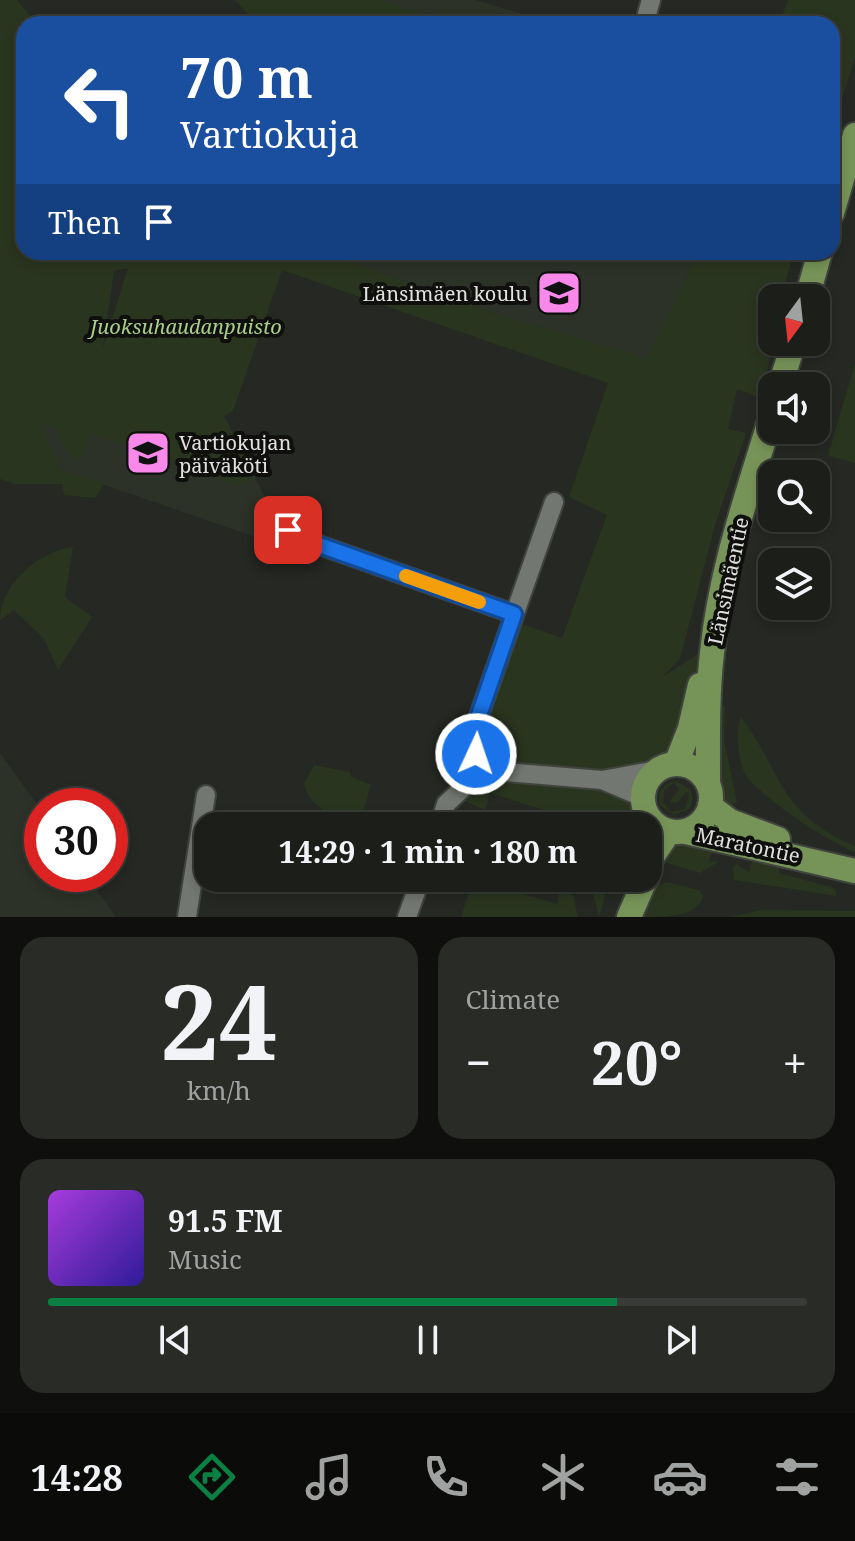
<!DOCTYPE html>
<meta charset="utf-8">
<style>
body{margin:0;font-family:"Noto Serif",serif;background:#292b27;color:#f1f3f6;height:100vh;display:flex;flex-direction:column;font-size:30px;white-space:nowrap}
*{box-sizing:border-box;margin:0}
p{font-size:26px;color:#a0a2a2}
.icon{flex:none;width:44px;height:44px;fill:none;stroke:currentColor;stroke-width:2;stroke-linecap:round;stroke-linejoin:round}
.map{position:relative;height:917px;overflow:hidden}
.drawer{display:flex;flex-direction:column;gap:20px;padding:20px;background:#0f100e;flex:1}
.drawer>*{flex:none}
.banner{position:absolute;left:16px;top:16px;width:824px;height:244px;border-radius:24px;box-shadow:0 4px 12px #0003,0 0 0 2px #3a3c39;background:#1a4fa0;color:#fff;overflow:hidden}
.needle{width:52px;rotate:195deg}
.controls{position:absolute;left:758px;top:284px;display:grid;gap:16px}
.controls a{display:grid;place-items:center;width:72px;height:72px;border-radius:16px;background:#1c1e1a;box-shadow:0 4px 12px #0003,0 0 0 2px #3a3c39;font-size:40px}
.speed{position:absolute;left:24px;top:788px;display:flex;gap:16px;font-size:40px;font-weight:700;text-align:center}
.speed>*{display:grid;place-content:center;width:104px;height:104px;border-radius:50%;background:#1c1e1a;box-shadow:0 4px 12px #0003,0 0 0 2px #3a3c39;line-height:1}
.speed .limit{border:12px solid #d22;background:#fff;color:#111}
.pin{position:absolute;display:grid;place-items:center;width:68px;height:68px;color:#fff;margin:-34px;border-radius:16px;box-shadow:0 4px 12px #0006}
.me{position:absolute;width:88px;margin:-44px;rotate:3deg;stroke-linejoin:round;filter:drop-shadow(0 0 6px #0008)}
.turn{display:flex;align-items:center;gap:28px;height:168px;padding:0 32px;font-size:36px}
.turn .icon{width:104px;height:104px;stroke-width:2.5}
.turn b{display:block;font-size:56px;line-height:68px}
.then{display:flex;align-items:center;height:76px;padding:0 32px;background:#0003;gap:16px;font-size:30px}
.big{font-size:60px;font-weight:700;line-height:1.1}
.drawer .card{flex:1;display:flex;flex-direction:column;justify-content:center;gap:12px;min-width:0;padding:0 28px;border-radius:24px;background:#292b27}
.drawer .dial{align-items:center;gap:0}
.dial b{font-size:104px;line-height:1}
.song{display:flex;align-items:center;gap:24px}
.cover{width:96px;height:96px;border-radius:12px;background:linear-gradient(135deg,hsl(280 70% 55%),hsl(250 70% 35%))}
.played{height:8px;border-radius:4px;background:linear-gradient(90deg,#0b8043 75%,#3a3c39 75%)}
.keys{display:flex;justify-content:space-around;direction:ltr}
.heat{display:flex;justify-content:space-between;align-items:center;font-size:44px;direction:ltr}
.drawer .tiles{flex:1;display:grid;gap:20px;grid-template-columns:1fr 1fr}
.card:last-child{grid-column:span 2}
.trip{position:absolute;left:194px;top:812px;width:468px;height:80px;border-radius:24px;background:#1c1e1a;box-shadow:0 4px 12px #0003,0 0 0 2px #3a3c39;font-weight:700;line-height:80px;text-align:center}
.tabs{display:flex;height:128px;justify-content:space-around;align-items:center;background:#0b0c0a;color:#a0a2a2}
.tabs .icon{width:56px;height:56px}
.tabs .on{color:#0b8043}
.tabs b{font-size:36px;color:#f1f3f6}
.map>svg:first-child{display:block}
.built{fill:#2c3227}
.green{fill:#2a351f;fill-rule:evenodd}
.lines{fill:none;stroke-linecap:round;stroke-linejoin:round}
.minor-casing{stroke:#41433f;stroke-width:22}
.major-casing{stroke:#41433f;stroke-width:28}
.minor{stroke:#737771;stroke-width:18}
.major{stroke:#779458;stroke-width:24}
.route-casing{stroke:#114b97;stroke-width:20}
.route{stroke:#1a73e8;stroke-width:14}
.slow{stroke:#f59e0b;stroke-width:14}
.labels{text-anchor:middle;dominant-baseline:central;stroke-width:8;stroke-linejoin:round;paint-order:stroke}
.poi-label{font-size:20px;fill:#e1e2df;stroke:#0f100e;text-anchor:end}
.park-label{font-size:20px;font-style:italic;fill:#abce8b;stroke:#0f100e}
.street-label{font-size:20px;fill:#e1e2df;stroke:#0f100e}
</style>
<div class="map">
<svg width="855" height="917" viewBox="0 0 855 917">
<rect width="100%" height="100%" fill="#252823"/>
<g class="built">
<polygon points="328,0 476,0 556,24 320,24"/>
<polygon points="321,252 699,252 647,359 496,314"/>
<polygon points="224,416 273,513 264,540 61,470 37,424"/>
<polygon points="0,753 42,811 42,874 86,874 116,917 0,917"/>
</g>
<g class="green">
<path d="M 0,0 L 17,0 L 38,24 L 24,24 L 24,252 L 321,252 L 496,314 L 647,358 L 699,252 L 794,252 L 781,298 L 772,298 L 774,342 L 760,398 L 737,389 L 728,429 L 746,433 L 715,525 L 680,659 L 662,677 L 700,653 L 683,730 L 669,756 L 612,772 L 504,761 C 490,756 483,750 481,735 L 518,627 L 525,625 L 562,638 L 607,515 L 569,497 L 608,383 L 282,270 L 233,411 L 224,416 L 251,469 L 249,480 L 240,486 L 90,433 L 80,460 C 66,454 59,443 59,428 L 39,424 L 61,470 L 104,484 L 95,498 L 64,495 L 62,484 L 14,484 L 0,479 ZM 128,268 L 103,348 L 114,271 Z"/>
<polygon points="235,0 381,0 425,14 422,24 257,24"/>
<polygon points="788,0 855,0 855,57 832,131 832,24 779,24"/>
<polygon points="855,364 855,463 828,455"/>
<path d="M 73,547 L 65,597 L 92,617 L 58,670 L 44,639 L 14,610 L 0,620 C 0,584 39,551 73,547 Z"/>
<polygon points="717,704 725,707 724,740 737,803 723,805 714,728"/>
<path d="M 741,717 C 784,775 778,813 855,846 L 855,852 C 828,842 764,799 747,777 C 738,765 735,728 741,717 Z"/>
<path d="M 314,765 L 350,772 L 351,777 L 371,785 L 359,826 L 343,826 L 347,820 C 327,812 310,807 304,784 Z"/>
<path d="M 504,778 C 529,781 612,786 628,798 C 637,805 639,815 637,826 L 585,826 L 585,823 L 490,793 L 485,810 L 464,801 L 462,798 L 479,784 Z"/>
<path d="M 676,781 L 690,789 L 693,799 L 689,809 L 674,815 L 660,805 C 657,792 663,783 676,781 ZM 674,783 L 679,789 L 671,799 L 671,803 L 678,802 L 686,792 L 689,794 L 685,809 L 671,812 L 663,802 L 664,790 Z"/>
<polygon points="680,840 714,845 709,862 720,861 700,873 657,860 669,844"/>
<polygon points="754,855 780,864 779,873 834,888 837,896 734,880 733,867 736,864 749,872"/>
<path d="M 654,875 L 662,877 L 660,886 L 666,882 L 699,890 L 703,897 C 697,917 665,917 643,917 Z"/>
<polygon points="562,878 569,878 578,917 461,917 473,879 557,904"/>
<polygon points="589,878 610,878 599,917"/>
<polygon points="763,910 855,911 855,917 730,917"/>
</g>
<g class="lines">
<g class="minor-casing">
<g id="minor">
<polyline points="647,14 651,0"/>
<polyline points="288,530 308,541 514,614"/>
<polyline points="482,770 474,744 476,724 554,502"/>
<polyline points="602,780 642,797"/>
<polyline points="439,826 446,804 482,770 602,780 657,770"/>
<polyline points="187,917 206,795"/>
<polyline points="407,917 421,878"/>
</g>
</g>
<g class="major-casing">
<g id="major">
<polyline points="832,213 855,135"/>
<polyline points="807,298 820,252"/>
<polyline points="780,386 794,342"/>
<circle cx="677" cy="798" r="34"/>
<polyline points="676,764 690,728 700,685"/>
<path d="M 708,783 C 708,740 707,695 712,653 C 720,571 748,492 772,414"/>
<polyline points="710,806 730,821 778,839"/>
<polyline points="686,832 855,871"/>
<polyline points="648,871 652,857 669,832"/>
<polyline points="629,917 646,878"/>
</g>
</g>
<use href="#minor" class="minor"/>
<use href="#major" class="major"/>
</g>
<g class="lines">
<g class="route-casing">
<polyline id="route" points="288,530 308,541 514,614 476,724 476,754"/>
</g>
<use href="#route" class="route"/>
<polyline class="slow" points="406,576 479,602"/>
</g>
<defs>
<g id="school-square" transform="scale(2.3)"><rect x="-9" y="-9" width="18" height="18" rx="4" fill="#f888ea" stroke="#0f100e"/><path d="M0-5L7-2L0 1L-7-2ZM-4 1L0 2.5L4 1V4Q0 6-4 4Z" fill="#111"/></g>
</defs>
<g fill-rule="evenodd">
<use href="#school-square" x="559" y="293"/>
<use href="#school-square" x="148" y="453"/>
</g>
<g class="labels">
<g class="poi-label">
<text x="528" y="293">Länsimäen koulu</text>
<text x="179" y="442" text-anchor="start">Vartiokujan<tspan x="179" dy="23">päiväköti</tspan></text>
</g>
<g class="park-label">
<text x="186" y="326">Juoksuhaudanpuisto</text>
</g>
<g class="street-label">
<text transform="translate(728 581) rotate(-78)">Länsimäentie</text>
<text transform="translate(748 845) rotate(12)">Maratontie</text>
</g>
</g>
</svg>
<div class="controls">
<a><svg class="needle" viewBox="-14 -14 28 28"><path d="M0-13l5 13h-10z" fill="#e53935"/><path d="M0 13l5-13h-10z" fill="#a0a2a2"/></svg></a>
<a><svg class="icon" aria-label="sound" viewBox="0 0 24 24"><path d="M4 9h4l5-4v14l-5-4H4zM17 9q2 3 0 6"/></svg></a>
<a><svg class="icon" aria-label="search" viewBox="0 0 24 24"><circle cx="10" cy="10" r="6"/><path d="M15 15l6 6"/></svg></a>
<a><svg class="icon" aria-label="layers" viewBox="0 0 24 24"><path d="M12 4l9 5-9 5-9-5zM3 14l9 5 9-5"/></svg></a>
</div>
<div class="speed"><div class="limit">30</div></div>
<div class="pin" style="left:288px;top:530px;background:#d93025"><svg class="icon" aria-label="arrive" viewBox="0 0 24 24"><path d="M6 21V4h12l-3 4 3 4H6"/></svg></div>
<svg class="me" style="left:476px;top:754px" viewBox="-20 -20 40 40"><circle r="17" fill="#1a73e8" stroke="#fff" stroke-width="3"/><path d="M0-11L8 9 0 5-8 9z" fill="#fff"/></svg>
<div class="trip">14:29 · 1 min · 180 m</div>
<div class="banner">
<div class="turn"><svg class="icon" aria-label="left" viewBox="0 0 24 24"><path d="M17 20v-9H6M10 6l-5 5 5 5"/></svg><div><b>70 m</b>Vartiokuja</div></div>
<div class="then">Then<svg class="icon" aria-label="arrive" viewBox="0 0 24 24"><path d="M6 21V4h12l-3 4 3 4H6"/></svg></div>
</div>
</div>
<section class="drawer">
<div class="tiles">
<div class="card dial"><b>24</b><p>km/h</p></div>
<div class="card"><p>Climate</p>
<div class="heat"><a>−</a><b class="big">20°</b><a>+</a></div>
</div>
<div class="card">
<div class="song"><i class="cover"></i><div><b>91.5 FM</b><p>Music</p></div></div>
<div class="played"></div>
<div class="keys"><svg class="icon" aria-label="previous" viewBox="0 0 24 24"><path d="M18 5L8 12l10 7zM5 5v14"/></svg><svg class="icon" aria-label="pause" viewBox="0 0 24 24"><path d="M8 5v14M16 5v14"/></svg><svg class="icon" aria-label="next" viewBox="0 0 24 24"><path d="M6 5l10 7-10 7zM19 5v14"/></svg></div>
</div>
</div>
</section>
<nav class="tabs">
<b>14:28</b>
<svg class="icon on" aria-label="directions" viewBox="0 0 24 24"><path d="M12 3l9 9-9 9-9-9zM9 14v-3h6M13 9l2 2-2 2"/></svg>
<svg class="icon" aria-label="music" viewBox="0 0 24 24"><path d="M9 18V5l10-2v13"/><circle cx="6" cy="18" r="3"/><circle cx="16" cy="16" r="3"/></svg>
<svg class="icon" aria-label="phone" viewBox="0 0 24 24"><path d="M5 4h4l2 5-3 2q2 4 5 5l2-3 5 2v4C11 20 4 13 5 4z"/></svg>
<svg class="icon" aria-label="climate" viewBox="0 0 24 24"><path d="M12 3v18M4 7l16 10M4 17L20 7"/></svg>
<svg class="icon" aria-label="car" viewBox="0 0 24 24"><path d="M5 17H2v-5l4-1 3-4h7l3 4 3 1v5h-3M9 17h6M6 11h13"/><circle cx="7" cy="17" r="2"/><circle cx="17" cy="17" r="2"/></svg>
<svg class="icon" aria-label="filters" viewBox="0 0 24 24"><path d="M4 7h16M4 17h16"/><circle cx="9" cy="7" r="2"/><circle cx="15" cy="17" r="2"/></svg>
</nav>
